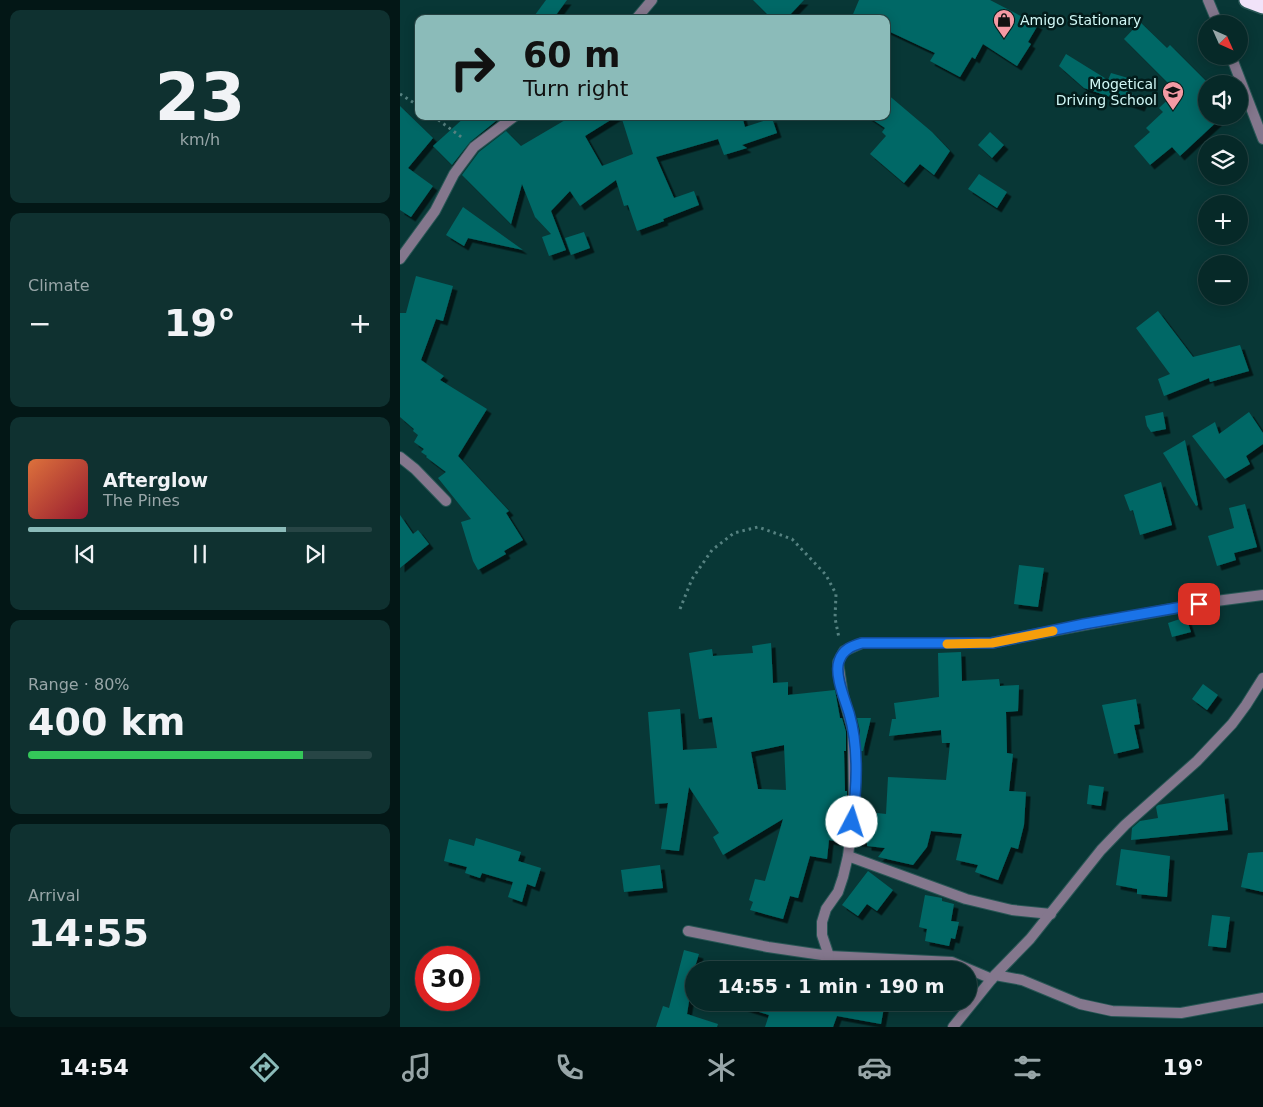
<!DOCTYPE html>
<meta charset="utf-8">
<style>
body{margin:0;font-family:"DejaVu Sans",sans-serif;background:#0f3130;color:#f1f3f6;height:100vh;display:flex;flex-direction:column;font-size:19px;white-space:nowrap}
*{box-sizing:border-box;margin:0}
p{font-size:16px;color:#98a6a8}
.icon{flex:none;width:28px;height:28px;fill:none;stroke:currentColor;stroke-width:2;stroke-linecap:round;stroke-linejoin:round}
.map{position:relative;flex:1;overflow:hidden}
.panel{display:flex;flex-direction:column;gap:10px;padding:10px;background:#031716;width:400px}
.panel>*{flex:none}
.banner{position:absolute;left:15px;top:15px;width:475px;height:105px;border-radius:10px;box-shadow:0 2px 12px #0003,0 0 0 1px #274545;background:#8bbbb9;color:#111;overflow:hidden}
.needle{width:32px;rotate:135deg}
.buttons{position:absolute;left:798px;top:15px;display:grid;gap:10px}
.buttons a{display:grid;place-items:center;width:50px;height:50px;border-radius:50%;background:#062928;box-shadow:0 2px 12px #0003,0 0 0 1px #274545;font-size:25px}
.speed{position:absolute;left:15px;top:946px;display:flex;gap:10px;font-size:25px;font-weight:700;text-align:center}
.speed>*{display:grid;place-content:center;width:65px;height:65px;border-radius:50%;background:#062928;box-shadow:0 2px 12px #0003,0 0 0 1px #274545;line-height:1}
.speed .limit{border:8px solid #d22;background:#fff;color:#111}
.pin{position:absolute;display:grid;place-items:center;width:42px;height:42px;color:#fff;margin:-21px;border-radius:10px;box-shadow:0 2px 8px #0006}
.me{position:absolute;width:55px;margin:-28px;rotate:5deg;stroke-linejoin:round;filter:drop-shadow(0 0 4px #0008)}
.turn{display:flex;align-items:center;gap:18px;height:105px;padding:0 25px;font-size:22px}
.turn .icon{width:65px;height:65px;stroke-width:2.5}
.turn b{display:block;font-size:35px;line-height:42px}
.big{font-size:38px;font-weight:600;line-height:1.1}
.panel .card{flex:1;display:flex;flex-direction:column;justify-content:center;gap:8px;min-width:0;padding:0 18px;border-radius:10px;background:#0f3130}
.panel .dial{align-items:center;gap:0}
.dial b{font-size:65px;line-height:1}
.song{display:flex;align-items:center;gap:15px}
.cover{width:60px;height:60px;border-radius:8px;background:linear-gradient(135deg,hsl(20 70% 55%),hsl(350 70% 35%))}
.played{height:5px;border-radius:2px;background:linear-gradient(90deg,#8bbbb9 75%,#274545 75%)}
.keys{display:flex;justify-content:space-around;direction:ltr}
.heat{display:flex;justify-content:space-between;align-items:center;font-size:28px;direction:ltr}
.charge{height:8px;border-radius:4px;background:linear-gradient(90deg,#34c759 80%,#274545 0)}
.trip{position:absolute;left:285px;top:961px;width:292px;height:50px;border-radius:25px;background:#062928;box-shadow:0 2px 12px #0003,0 0 0 1px #274545;font-weight:600;line-height:50px;text-align:center}
.tab-bar{display:flex;height:80px;justify-content:space-around;align-items:center;background:#021010;color:#98a6a8}
.tab-bar .icon{width:35px;height:35px}
.tab-bar .active{color:#8bbbb9}
.tab-bar b{font-size:22px;color:#f1f3f6}
main{display:flex;flex:1;min-height:0}
.map>svg:first-child{display:block}
.building{fill:#046866;fill-rule:evenodd;filter:url(#shadow)}
.lines{fill:none;stroke-linecap:round;stroke-linejoin:round}
.street-casing{stroke:#285655;stroke-width:12}
.highway-casing{stroke:#285655;stroke-width:18}
.path{stroke:#568281;stroke-width:3;stroke-dasharray:2.5 4;stroke-linecap:butt}
.street{stroke:#84778d;stroke-width:10}
.highway{stroke:#f1e3f9;stroke-width:15}
.route-casing{stroke:#114b97;stroke-width:12}
.route{stroke:#1a73e8;stroke-width:9}
.slow{stroke:#f59e0b;stroke-width:9}
.labels{text-anchor:middle;dominant-baseline:central;stroke-width:5;stroke-linejoin:round;paint-order:stroke}
.poi-label{font-size:14px;fill:#d1f8f6;stroke:#031c1b;text-anchor:start}
</style>
<main>
<section class="panel">
<div class="card dial"><b>23</b><p>km/h</p></div>
<div class="card"><p>Climate</p>
<div class="heat"><a>−</a><b class="big">19°</b><a>+</a></div>
</div>
<div class="card">
<div class="song"><i class="cover"></i><div><b>Afterglow</b><p>The Pines</p></div></div>
<div class="played"></div>
<div class="keys"><svg class="icon" aria-label="previous" viewBox="0 0 24 24"><path d="M18 5L8 12l10 7zM5 5v14"/></svg><svg class="icon" aria-label="pause" viewBox="0 0 24 24"><path d="M8 5v14M16 5v14"/></svg><svg class="icon" aria-label="next" viewBox="0 0 24 24"><path d="M6 5l10 7-10 7zM19 5v14"/></svg></div>
</div>
<div class="card"><p>Range · 80%</p><b class="big">400 km</b><div class="charge"></div></div>
<div class="card"><p>Arrival</p><b class="big">14:55</b></div>
</section>
<div class="map">
<svg width="863" height="1027" viewBox="0 0 863 1027">
<defs>
<filter id="shadow"><feDropShadow dx="4.5" dy="4.5" stdDeviation="0" flood-color="#0009"/></filter>
</defs>
<rect width="100%" height="100%" fill="#083736"/>
<g class="building">
<polygon points="146,0 167,0 153,19 132,19"/>
<polygon points="353,0 404,0 386,19 372,19"/>
<polygon points="459,0 590,0 638,25 628,42 631,44 617,66 583,44 575,59 572,57 560,77 530,61 535,53 486,30 486,19 451,19"/>
<polygon points="740,22 767,48 770,45 806,81 806,116 823,116 780,156 772,147 750,165 734,146 750,132 746,128 763,112 759,108 775,93 779,94 724,39"/>
<polygon points="666,54 708,80 711,73 728,78 724,89 743,101 740,107 684,88 659,66"/>
<polygon points="486,93 532,132 550,151 534,175 520,164 504,183 470,154 486,136 482,132 485,128 467,116 486,116"/>
<polygon points="0,106 33,138 8,168 33,186 11,217 0,210"/>
<polygon points="66,116 91,116 96,121 70,142 52,165 33,146"/>
<polygon points="172,116 217,116 185,136 202,166 233,154 221,116 342,116 345,127 372,118 377,133 342,145 347,148 324,155 318,139 256,157 274,198 294,191 299,205 263,219 264,221 237,231 228,205 224,206 216,180 180,206 170,191 151,211 166,250 149,256 142,237 151,234 135,217 122,184 111,224 62,175 79,152 106,131 121,146"/>
<polygon points="590,132 604,145 592,158 578,145"/>
<polygon points="579,174 607,192 597,208 568,189"/>
<polygon points="63,207 123,250 68,238 64,246 46,235"/>
<polygon points="184,232 190,248 171,255 165,238"/>
<polygon points="16,276 53,286 43,321 36,319 21,360 44,376 40,380 87,409 58,456 109,511 106,513 123,540 104,551 106,554 78,570 73,561 61,522 71,519 38,478 46,472 26,457 27,456 21,452 24,449 14,442 18,435 13,431 14,429 0,417 0,313 6,313"/>
<polygon points="758,311 793,357 840,345 849,371 810,382 809,378 764,396 758,379 770,374 736,328"/>
<polygon points="763,412 766,429 751,432 747,426 745,416"/>
<polygon points="849,412 863,433 863,444 846,456 850,464 825,479 792,436 815,422 819,434"/>
<polygon points="785,440 798,505 796,506 763,453"/>
<polygon points="761,482 772,525 740,535 733,510 730,511 724,495"/>
<polygon points="845,504 857,547 834,553 836,560 817,566 808,536 834,528 829,508"/>
<polygon points="0,515 13,534 18,530 29,544 0,568"/>
<polygon points="619,565 644,568 638,607 614,604"/>
<polygon points="786,617 791,632 772,637 768,623"/>
<path d="M 371,643 L 373,683 L 388,682 L 388,695 L 435,690 L 440,718 L 442,718 L 446,732 L 446,751 L 444,751 L 445,791 L 447,791 L 447,805 L 443,840 L 440,840 L 440,842 L 429,840 L 427,859 L 410,856 L 398,898 L 390,896 L 383,919 L 350,910 L 353,902 L 349,900 L 355,879 L 365,881 L 383,819 L 323,855 L 313,837 L 319,833 L 289,787 L 279,851 L 261,849 L 268,803 L 255,804 L 248,712 L 280,709 L 283,750 L 317,748 L 312,717 L 299,719 L 289,653 L 312,649 L 313,656 L 353,653 L 352,646 ZM 384,745 L 386,790 L 358,789 L 351,752 Z"/>
<polygon points="561,652 562,681 599,679 600,686 619,685 618,711 606,712 607,753 613,754 609,791 626,792 624,825 618,849 611,847 598,880 575,872 578,865 556,860 562,834 531,831 527,847 513,865 478,857 485,848 467,846 467,843 457,842 459,825 475,828 477,813 486,814 488,777 546,780 550,743 542,743 541,730 489,736 492,719 496,719 494,703 539,697 538,653"/>
<polygon points="803,684 818,695 807,710 792,699"/>
<polygon points="736,699 740,724 734,725 739,748 714,754 702,705"/>
<polygon points="457,718 471,718 463,751 460,751 460,731"/>
<polygon points="689,785 704,787 701,806 687,804"/>
<polygon points="824,794 828,830 731,840 732,828 740,821 758,818 756,807 758,805"/>
<polygon points="76,838 121,852 118,861 141,868 135,887 127,884 122,902 108,897 113,882 82,873 80,878 65,873 67,867 44,861 49,839 74,846"/>
<polygon points="721,849 770,856 767,897 737,894 737,889 716,885"/>
<polygon points="863,852 863,892 841,887 848,853"/>
<polygon points="260,865 263,888 224,892 221,870"/>
<polygon points="468,871 493,890 477,911 467,904 458,916 442,905"/>
<polygon points="525,895 542,898 542,901 554,904 551,921 559,922 555,939 551,938 549,946 525,941 527,929 519,927"/>
<polygon points="812,915 830,917 826,948 808,946"/>
<polygon points="284,950 299,954 294,970 287,1014 318,1024 317,1027 256,1027 263,1006 269,1008"/>
<polygon points="340,1002 485,1002 481,1024 437,1016 433,1027 365,1027 369,1015 340,1006"/>
</g>
<g class="lines">
<g class="street-casing">
<g id="street">
<polyline points="808,0 818,24"/>
<polyline points="236,19 252,0"/>
<polyline points="831,56 863,139"/>
<polyline points="0,259 35,211 54,174 74,147 115,116"/>
<polyline points="0,457 15,469 46,501"/>
<polyline points="448,856 566,899 612,910 651,914"/>
<polyline points="288,931 368,947 429,956 552,962 592,979"/>
<polyline points="429,956 422,935 422,922 426,909 438,892 443,877 448,856 454,805 453,731 443,695 438,662 444,651 462,643 591,643 684,625 816,601 863,595"/>
<polyline points="595,975 622,980 680,1004 712,1011 781,1013 863,998"/>
<polyline points="553,1027 595,975 630,939 701,850 725,825 797,761 832,724 846,705 863,678"/>
</g>
</g>
<g class="highway-casing">
<polyline id="highway" points="847,0 863,6"/>
</g>
<g class="path">
<polyline points="0,94 19,106"/>
<polyline points="33,116 64,139"/>
<polyline points="280,609 292,579 312,550 334,533 358,527 392,539 426,575 436,594 435,618 439,638"/>
</g>
<use href="#street" class="street"/>
<use href="#highway" class="highway"/>
</g>
<g class="lines">
<g class="route-casing">
<path id="route" d="M 452,822 C 457,788 459,747 449,713 C 445,700 434,674 439,661 C 443,649 452,646 462,643 L 592,643 L 684,624 L 799,604"/>
</g>
<use href="#route" class="route"/>
<polyline class="slow" points="547,644 592,643 653,631"/>
</g>
<defs>
<g id="shop-pin" transform="scale(1.125)"><path d="M0 17L-7.5 6A9.5 9.5 0 1 1 7.5 6Z" fill="#f49aa4" stroke="#031c1b"/><path d="M-5-2.5h2.3a2.7 3.5 0 0 1 5.4 0H5L5.5 6h-11ZM-1.5-2.5h3a1.5 2.3 0 0 0-3 0Z" fill="#111"/></g>
<g id="university-pin" transform="scale(1.125)"><path d="M0 17L-7.5 6A9.5 9.5 0 1 1 7.5 6Z" fill="#f49aa4" stroke="#031c1b"/><path d="M0-5L7-2L0 1L-7-2ZM-4 1L0 2.5L4 1V4Q0 6-4 4Z" fill="#111"/></g>
</defs>
<g fill-rule="evenodd">
<use href="#shop-pin" x="604" y="20"/>
<use href="#university-pin" x="773" y="92"/>
</g>
<g class="labels">
<g class="poi-label">
<text x="620" y="20">Amigo Stationary</text>
<text x="757" y="84" text-anchor="end">Mogetical<tspan x="757" dy="16">Driving School</tspan></text>
</g>
</g>
</svg>
<div class="buttons">
<a><svg class="needle" viewBox="-14 -14 28 28"><path d="M0-13l5 13h-10z" fill="#e53935"/><path d="M0 13l5-13h-10z" fill="#98a6a8"/></svg></a>
<a><svg class="icon" aria-label="sound" viewBox="0 0 24 24"><path d="M4 9h4l5-4v14l-5-4H4zM17 9q2 3 0 6"/></svg></a>
<a><svg class="icon" aria-label="layers" viewBox="0 0 24 24"><path d="M12 4l9 5-9 5-9-5zM3 14l9 5 9-5"/></svg></a>
<a>+</a>
<a>−</a>
</div>
<div class="speed"><div class="limit">30</div></div>
<div class="pin" style="left:799px;top:604px;background:#d93025"><svg class="icon" aria-label="arrive" viewBox="0 0 24 24"><path d="M6 21V4h12l-3 4 3 4H6"/></svg></div>
<svg class="me" style="left:452px;top:822px" viewBox="-20 -20 40 40"><circle r="19" fill="#fff"/><path d="M0-13L10 11 0 6-10 11z" fill="#1a73e8"/></svg>
<div class="trip">14:55 · 1 min · 190 m</div>
<div class="banner">
<div class="turn"><svg class="icon" aria-label="right" viewBox="0 0 24 24"><path d="M7 20v-9h11M14 6l5 5-5 5"/></svg><div><b>60 m</b>Turn right</div></div>
</div>
</div>
</main>
<nav class="tab-bar">
<b>14:54</b>
<svg class="icon active" aria-label="directions" viewBox="0 0 24 24"><path d="M12 3l9 9-9 9-9-9zM9 14v-3h6M13 9l2 2-2 2"/></svg>
<svg class="icon" aria-label="music" viewBox="0 0 24 24"><path d="M9 18V5l10-2v13"/><circle cx="6" cy="18" r="3"/><circle cx="16" cy="16" r="3"/></svg>
<svg class="icon" aria-label="phone" viewBox="0 0 24 24"><path d="M5 4h4l2 5-3 2q2 4 5 5l2-3 5 2v4C11 20 4 13 5 4z"/></svg>
<svg class="icon" aria-label="climate" viewBox="0 0 24 24"><path d="M12 3v18M4 7l16 10M4 17L20 7"/></svg>
<svg class="icon" aria-label="car" viewBox="0 0 24 24"><path d="M5 17H2v-5l4-1 3-4h7l3 4 3 1v5h-3M9 17h6M6 11h13"/><circle cx="7" cy="17" r="2"/><circle cx="17" cy="17" r="2"/></svg>
<svg class="icon" aria-label="filters" viewBox="0 0 24 24"><path d="M4 7h16M4 17h16"/><circle cx="9" cy="7" r="2"/><circle cx="15" cy="17" r="2"/></svg>
<b>19°</b>
</nav>
